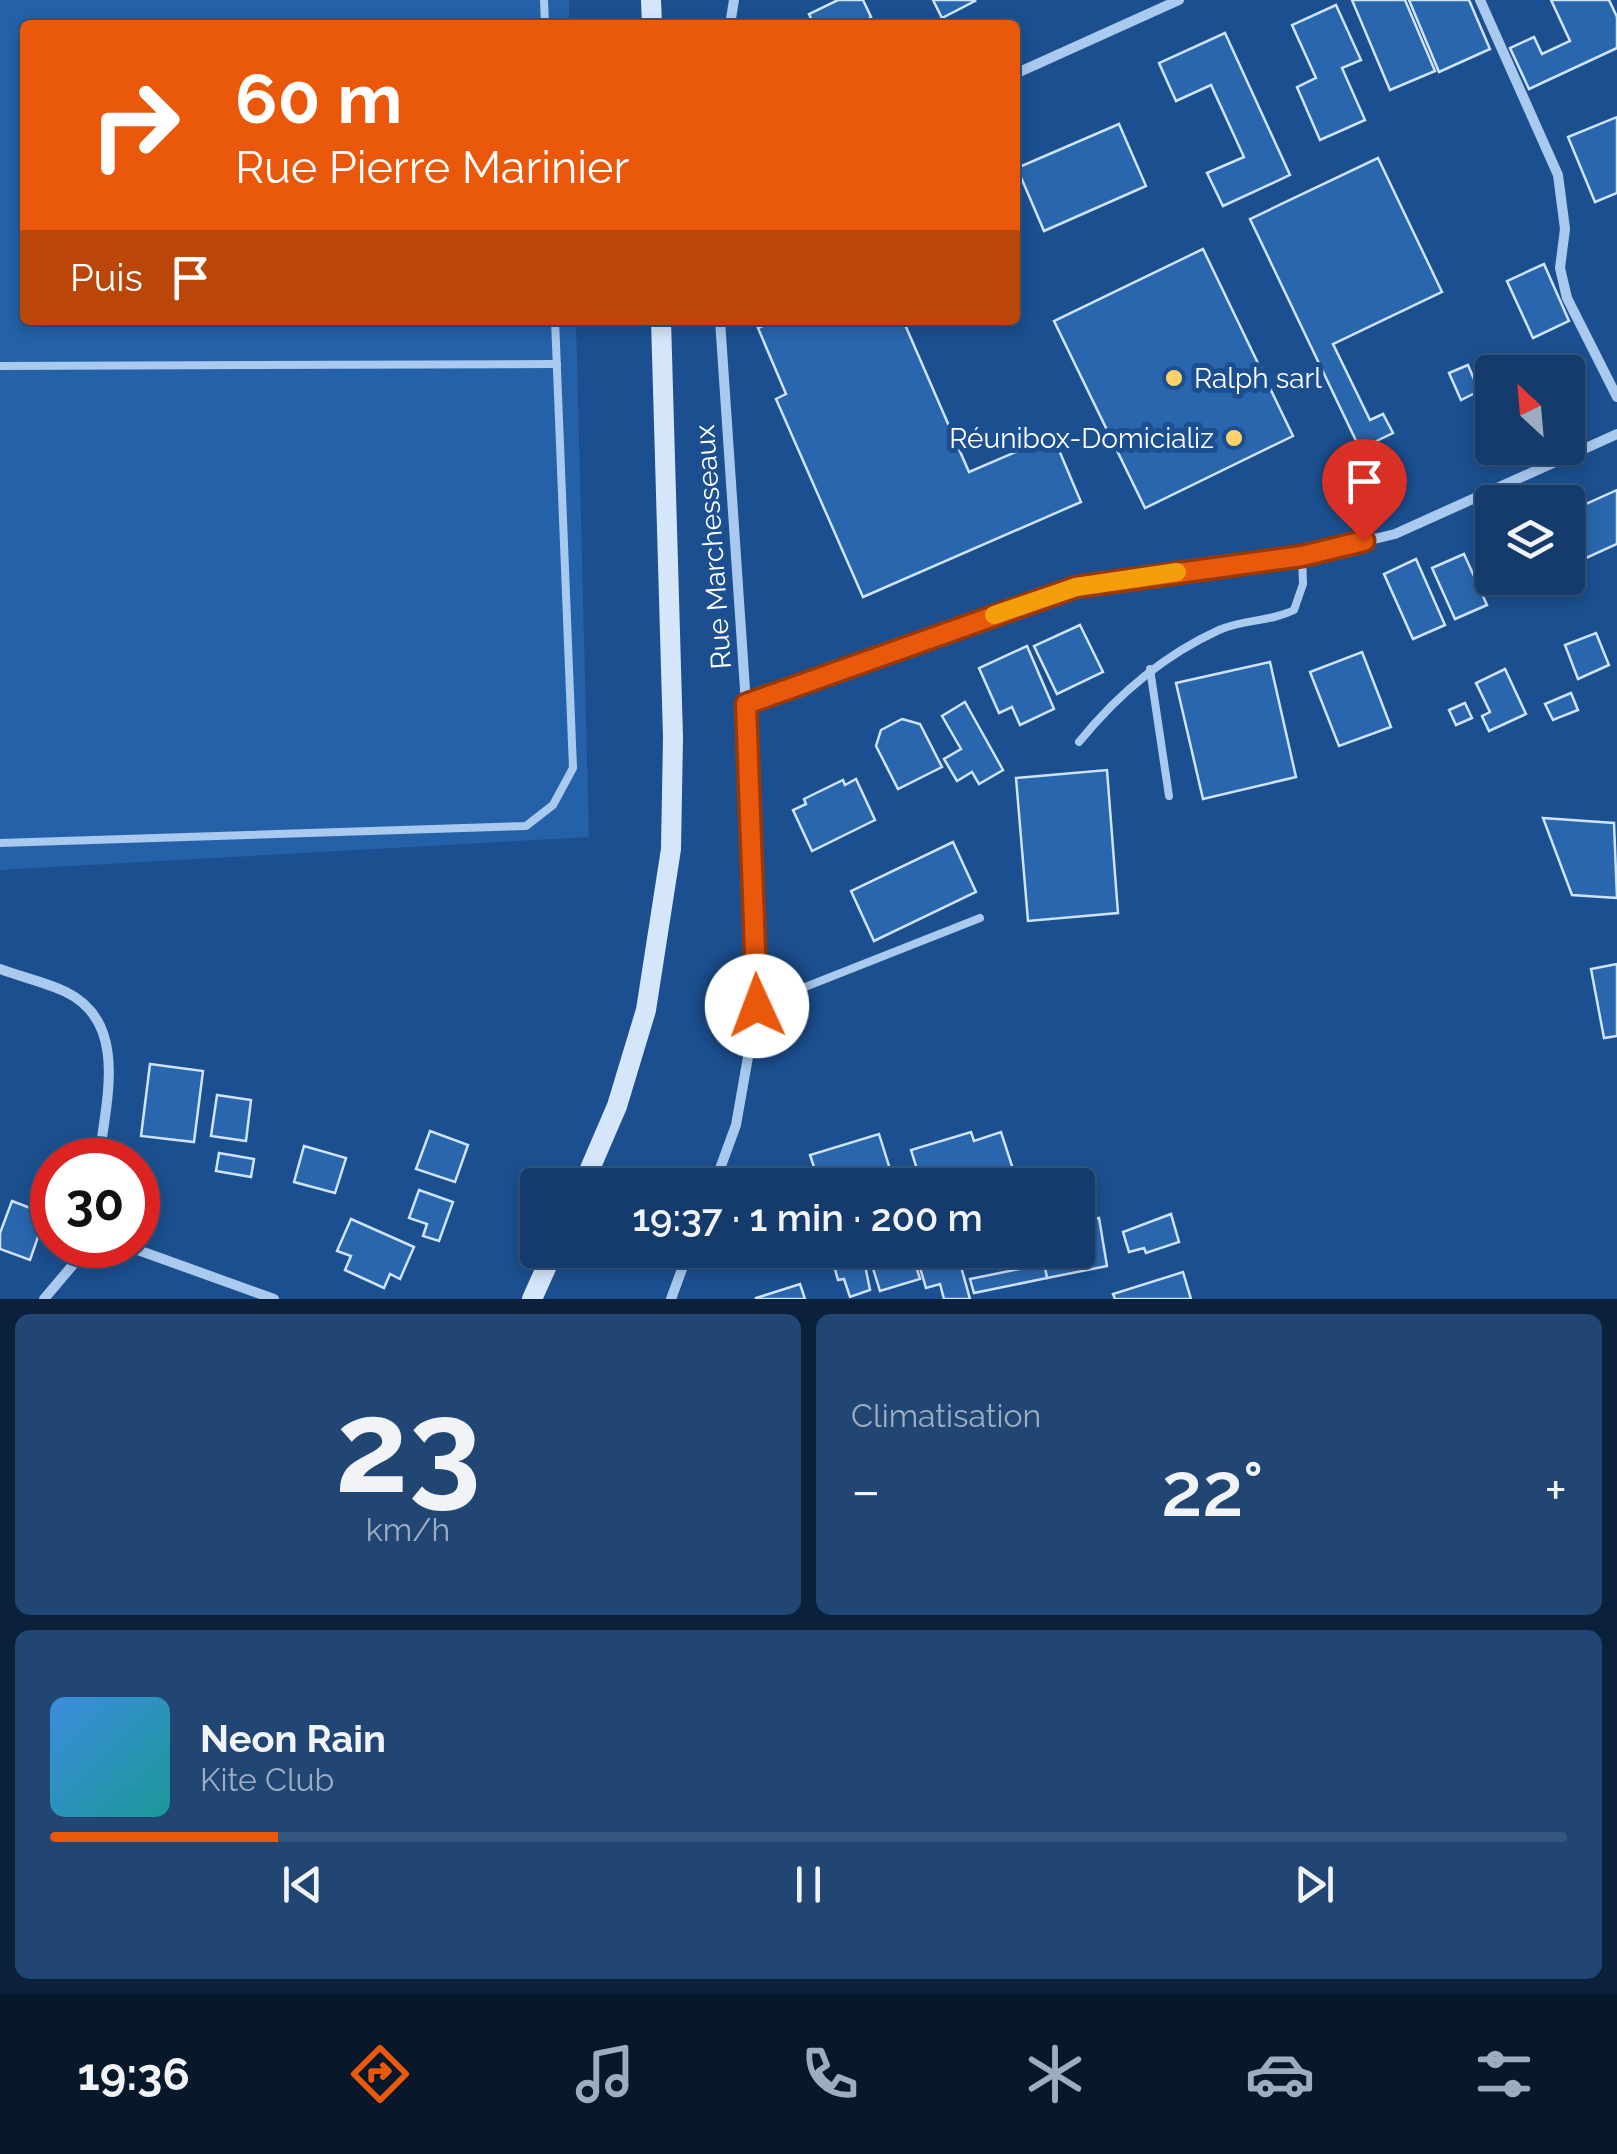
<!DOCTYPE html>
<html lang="fr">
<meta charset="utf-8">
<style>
body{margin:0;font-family:Raleway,sans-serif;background:#214673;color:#f1f3f6;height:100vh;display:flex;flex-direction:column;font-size:38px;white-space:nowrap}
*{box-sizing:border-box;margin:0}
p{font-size:32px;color:#9dadc1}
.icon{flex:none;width:55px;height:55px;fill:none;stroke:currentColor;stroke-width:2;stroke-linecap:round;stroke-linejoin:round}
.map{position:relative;height:1299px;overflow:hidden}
.details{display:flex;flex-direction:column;gap:15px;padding:15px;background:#0b203b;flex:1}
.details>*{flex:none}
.banner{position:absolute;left:20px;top:20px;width:1000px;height:305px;border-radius:10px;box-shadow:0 5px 15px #0003,0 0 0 2px #33557e;background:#ea580c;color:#fff;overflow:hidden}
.needle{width:65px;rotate:334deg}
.fabs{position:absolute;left:1475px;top:355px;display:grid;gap:20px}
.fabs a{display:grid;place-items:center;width:110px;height:110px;border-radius:10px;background:#143b6b;box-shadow:0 5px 15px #0003,0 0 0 2px #33557e;font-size:50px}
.speed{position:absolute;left:30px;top:1138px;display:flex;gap:20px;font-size:50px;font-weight:700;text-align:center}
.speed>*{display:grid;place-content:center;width:130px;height:130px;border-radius:50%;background:#143b6b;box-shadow:0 5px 15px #0003,0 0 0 2px #33557e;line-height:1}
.speed .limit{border:15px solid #d22;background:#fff;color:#111}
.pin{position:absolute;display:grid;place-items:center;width:85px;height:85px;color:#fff;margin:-102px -42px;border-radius:50% 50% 50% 0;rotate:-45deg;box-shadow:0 0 10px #0007}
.pin .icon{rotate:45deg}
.me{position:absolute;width:110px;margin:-55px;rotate:358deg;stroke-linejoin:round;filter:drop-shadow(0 0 8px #0008)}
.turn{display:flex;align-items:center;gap:35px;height:210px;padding:0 50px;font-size:45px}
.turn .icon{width:130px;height:130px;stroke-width:2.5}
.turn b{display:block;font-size:70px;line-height:85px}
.then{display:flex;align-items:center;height:95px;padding:0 50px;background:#0003;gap:20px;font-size:38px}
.big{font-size:75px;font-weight:600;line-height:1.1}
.details .widget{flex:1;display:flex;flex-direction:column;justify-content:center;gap:15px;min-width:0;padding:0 35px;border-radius:15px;background:#214673}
.details .dial{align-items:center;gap:0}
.dial b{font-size:130px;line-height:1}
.song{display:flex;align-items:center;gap:30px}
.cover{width:120px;height:120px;border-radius:15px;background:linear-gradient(135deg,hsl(210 70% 55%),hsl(180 70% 35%))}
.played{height:10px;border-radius:5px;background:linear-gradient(90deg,#ea580c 15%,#33557e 15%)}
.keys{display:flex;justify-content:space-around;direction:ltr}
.heat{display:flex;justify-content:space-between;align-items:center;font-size:55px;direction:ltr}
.details .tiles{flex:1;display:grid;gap:15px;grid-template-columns:1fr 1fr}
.widget:last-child{grid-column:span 2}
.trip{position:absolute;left:520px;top:1168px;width:575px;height:100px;border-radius:10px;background:#143b6b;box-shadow:0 5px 15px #0003,0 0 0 2px #33557e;font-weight:600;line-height:100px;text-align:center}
.tab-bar{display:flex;height:160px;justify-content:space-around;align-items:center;background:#08182b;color:#9dadc1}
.tab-bar .icon{width:70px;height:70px}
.tab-bar .current{color:#ea580c}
.tab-bar b{font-size:45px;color:#f1f3f6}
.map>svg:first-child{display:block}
.green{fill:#2461a8}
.building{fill:#2a66ad;stroke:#cfe3fa;stroke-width:2.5}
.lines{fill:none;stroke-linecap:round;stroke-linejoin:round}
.lane{stroke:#a9c9ee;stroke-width:8}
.street{stroke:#a9c9ee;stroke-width:10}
.secondary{stroke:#d6e6fa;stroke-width:20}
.route-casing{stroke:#983908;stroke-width:25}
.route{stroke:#ea580c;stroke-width:18}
.slow{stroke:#f59e0b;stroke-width:18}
.poi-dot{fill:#ffd166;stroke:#1b4f8f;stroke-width:4}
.labels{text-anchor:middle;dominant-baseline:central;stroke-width:10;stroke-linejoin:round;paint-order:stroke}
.poi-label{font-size:28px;fill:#fff;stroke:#1b4f8f;text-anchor:start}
.street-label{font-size:28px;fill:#fff;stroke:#1b4f8f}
</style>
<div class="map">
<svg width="1617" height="1299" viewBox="0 0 1617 1299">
<rect width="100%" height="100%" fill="#1b4f8f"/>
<polygon class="green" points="0,0 569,0 569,25 25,25 25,320 576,320 589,837 0,870"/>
<g class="building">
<polygon points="838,0 863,0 871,17 861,25 814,25 809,14"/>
<polygon points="933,0 974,0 975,1 942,18"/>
<polygon points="1352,0 1405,0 1435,71 1390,90"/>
<polygon points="1409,0 1469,0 1490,49 1439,72"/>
<polygon points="1551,0 1609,0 1617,17 1617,48 1529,89 1510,48 1534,37 1542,54 1570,41"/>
<polygon points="1336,5 1361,60 1342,68 1365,120 1320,140 1297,87 1316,78 1292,25"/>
<polygon points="1225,33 1290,175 1223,206 1207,173 1244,157 1211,85 1176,101 1159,63"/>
<polygon points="1617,117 1617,193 1595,202 1568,137"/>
<polygon points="1119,124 1146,186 1044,231 1017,168"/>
<polygon points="1378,158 1442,292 1333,344 1370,420 1383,414 1393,433 1360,449 1250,219"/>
<polygon points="1203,249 1293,436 1145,508 1054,321"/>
<polygon points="1544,264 1569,321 1533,338 1507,281"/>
<polygon points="777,320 903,320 969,472 1053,436 1081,502 863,597 776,399 786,394 758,328"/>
<polygon points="1468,365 1479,391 1461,400 1449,373"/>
<polygon points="1617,490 1617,544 1586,558 1568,512"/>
<polygon points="1464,554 1487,605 1455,619 1432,568"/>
<polygon points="1416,559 1445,625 1413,639 1384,574"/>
<polygon points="1498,578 1555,578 1527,591 1523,583 1505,592"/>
<polygon points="1080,625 1103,672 1057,694 1034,646"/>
<polygon points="1596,633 1609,665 1578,679 1565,645"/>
<polygon points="1027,646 1054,709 1020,725 1012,707 999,713 979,668"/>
<polygon points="1362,652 1391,727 1339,746 1310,672"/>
<polygon points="1270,662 1296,777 1203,799 1176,683"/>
<polygon points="1505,669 1526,714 1489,731 1482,716 1490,712 1476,683"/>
<polygon points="1571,693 1578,710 1553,720 1545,704"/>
<polygon points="965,702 1003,770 979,784 972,772 957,781 944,759 961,749 942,716"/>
<polygon points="1465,703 1472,718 1456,725 1449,710"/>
<polygon points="902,719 920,724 942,767 898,789 876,746 881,730"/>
<polygon points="1107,770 1118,913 1028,921 1016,778"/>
<polygon points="856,779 875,820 812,851 793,810 806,804 804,799 843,780 845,785"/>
<polygon points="1543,818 1614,823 1617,898 1572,895"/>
<polygon points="953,842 976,892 874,941 851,891"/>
<polygon points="1617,964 1617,1036 1604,1038 1591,969"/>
<polygon points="150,1064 203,1071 194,1142 141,1136"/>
<polygon points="217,1095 251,1100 246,1141 211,1136"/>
<polygon points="430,1131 468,1145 455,1182 416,1169"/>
<polygon points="971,1132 974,1141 1001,1132 1013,1169 960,1185 922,1185 911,1150"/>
<polygon points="879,1134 895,1185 820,1185 810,1155"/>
<polygon points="304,1146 346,1158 335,1193 294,1182"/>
<polygon points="219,1153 254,1159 251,1177 216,1171"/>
<polygon points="419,1190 453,1202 439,1241 423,1236 427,1224 409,1218"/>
<polygon points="12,1201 46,1214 30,1260 0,1249 0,1233"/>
<polygon points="1171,1214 1179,1242 1146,1253 1144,1248 1129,1252 1123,1232"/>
<polygon points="1099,1218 1107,1266 1047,1278 1041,1250 1078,1250 1078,1222"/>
<polygon points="351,1219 414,1247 400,1279 390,1274 384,1288 345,1270 351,1256 337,1251"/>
<polygon points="846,1250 862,1250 870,1290 850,1297 844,1279 838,1280 831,1255"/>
<polygon points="862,1250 911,1250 920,1279 880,1291 871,1262 866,1263"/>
<polygon points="931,1250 946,1250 950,1266 960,1263 970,1299 944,1299 940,1284 926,1288 918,1261 933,1257"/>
<polygon points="1044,1264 1047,1278 974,1293 970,1279"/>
<polygon points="1183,1272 1191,1299 1115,1299 1113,1294"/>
<polygon points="800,1284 805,1299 756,1299 756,1298"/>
</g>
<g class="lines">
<g class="lane">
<polyline points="544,0 545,25"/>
<polyline points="0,366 557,364"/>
<polyline points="1150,669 1169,796"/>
<path d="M 1079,742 C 1118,694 1162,656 1219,630 C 1244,619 1270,622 1294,610 L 1303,584 L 1302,556"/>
<polyline points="0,843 526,826 553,805 573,768 555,320"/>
<polyline points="757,1006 980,918"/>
</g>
<g class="street">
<polyline points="1480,0 1558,175 1565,229 1560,268 1567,298 1617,397"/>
<polyline points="730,25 734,0"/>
<polyline points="1015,74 1179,0"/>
<polyline points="746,704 1076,587 1302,556 1395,534 1617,434"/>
<path d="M 0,969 C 21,977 45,982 66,992 C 130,1023 105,1104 99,1160"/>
<polyline points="714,1185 736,1125 757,1006 746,704 720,320"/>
<polyline points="124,1245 274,1299"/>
<polyline points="44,1299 77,1260 98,1245"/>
<polyline points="671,1299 689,1250"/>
</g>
<g class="secondary">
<polyline points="651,0 652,25"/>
<polyline points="583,1185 617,1106 646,1010 671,849 673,737 661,320"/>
<polyline points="532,1299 554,1250"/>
</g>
</g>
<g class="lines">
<g class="route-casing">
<polyline id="route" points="757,1006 746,704 1076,587 1302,556 1364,541"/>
</g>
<use href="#route" class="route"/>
<polyline class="slow" points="994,615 1076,587 1177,572"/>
</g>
<g class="poi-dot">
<circle cx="1174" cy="378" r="10"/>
<circle cx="1234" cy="438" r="10"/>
</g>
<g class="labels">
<g class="poi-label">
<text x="1194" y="378">Ralph sarl</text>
<text x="1214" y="438" text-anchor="end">Réunibox-Domicializ</text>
</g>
<g class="street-label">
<text transform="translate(713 547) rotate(-94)">Rue Marchesseaux</text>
</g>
</g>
</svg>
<div class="fabs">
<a><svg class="needle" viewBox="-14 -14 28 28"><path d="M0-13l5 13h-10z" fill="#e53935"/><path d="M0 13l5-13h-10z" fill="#9dadc1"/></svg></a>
<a><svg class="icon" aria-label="layers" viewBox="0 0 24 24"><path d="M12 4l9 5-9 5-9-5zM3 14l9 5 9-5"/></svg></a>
</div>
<div class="speed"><div class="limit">30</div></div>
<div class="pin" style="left:1364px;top:541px;background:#d93025"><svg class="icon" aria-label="arrive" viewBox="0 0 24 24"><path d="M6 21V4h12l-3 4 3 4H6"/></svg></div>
<svg class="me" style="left:757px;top:1006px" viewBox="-20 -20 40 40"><circle r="19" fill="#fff"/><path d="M0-13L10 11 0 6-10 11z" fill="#ea580c"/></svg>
<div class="trip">19:37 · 1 min · 200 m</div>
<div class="banner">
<div class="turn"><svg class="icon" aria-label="right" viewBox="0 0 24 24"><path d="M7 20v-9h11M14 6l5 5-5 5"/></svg><div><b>60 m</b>Rue Pierre Marinier</div></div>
<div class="then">Puis<svg class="icon" aria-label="arrive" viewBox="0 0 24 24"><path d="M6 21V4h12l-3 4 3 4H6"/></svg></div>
</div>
</div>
<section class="details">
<div class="tiles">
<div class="widget dial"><b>23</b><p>km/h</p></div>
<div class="widget"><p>Climatisation</p>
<div class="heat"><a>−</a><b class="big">22°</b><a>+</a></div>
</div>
<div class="widget">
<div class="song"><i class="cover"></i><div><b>Neon Rain</b><p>Kite Club</p></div></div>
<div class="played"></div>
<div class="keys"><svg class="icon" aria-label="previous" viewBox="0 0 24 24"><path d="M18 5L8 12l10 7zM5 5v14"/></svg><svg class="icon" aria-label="pause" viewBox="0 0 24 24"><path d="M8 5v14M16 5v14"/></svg><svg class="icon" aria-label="next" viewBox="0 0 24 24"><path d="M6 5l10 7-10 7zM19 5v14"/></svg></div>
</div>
</div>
</section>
<nav class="tab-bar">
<b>19:36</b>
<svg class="icon current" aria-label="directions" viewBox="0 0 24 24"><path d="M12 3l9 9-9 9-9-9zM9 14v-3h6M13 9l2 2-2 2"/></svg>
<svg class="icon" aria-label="music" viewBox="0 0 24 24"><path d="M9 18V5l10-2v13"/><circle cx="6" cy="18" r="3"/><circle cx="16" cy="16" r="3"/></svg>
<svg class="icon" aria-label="phone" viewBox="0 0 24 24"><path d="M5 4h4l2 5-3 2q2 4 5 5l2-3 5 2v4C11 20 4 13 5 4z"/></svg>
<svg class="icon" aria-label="climate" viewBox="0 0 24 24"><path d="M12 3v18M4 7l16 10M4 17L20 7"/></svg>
<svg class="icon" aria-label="car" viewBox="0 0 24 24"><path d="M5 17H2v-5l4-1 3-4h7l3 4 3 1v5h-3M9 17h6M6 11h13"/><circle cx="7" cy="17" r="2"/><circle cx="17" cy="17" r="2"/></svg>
<svg class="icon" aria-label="filters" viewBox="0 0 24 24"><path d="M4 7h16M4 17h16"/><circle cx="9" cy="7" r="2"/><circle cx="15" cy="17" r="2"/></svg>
</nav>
